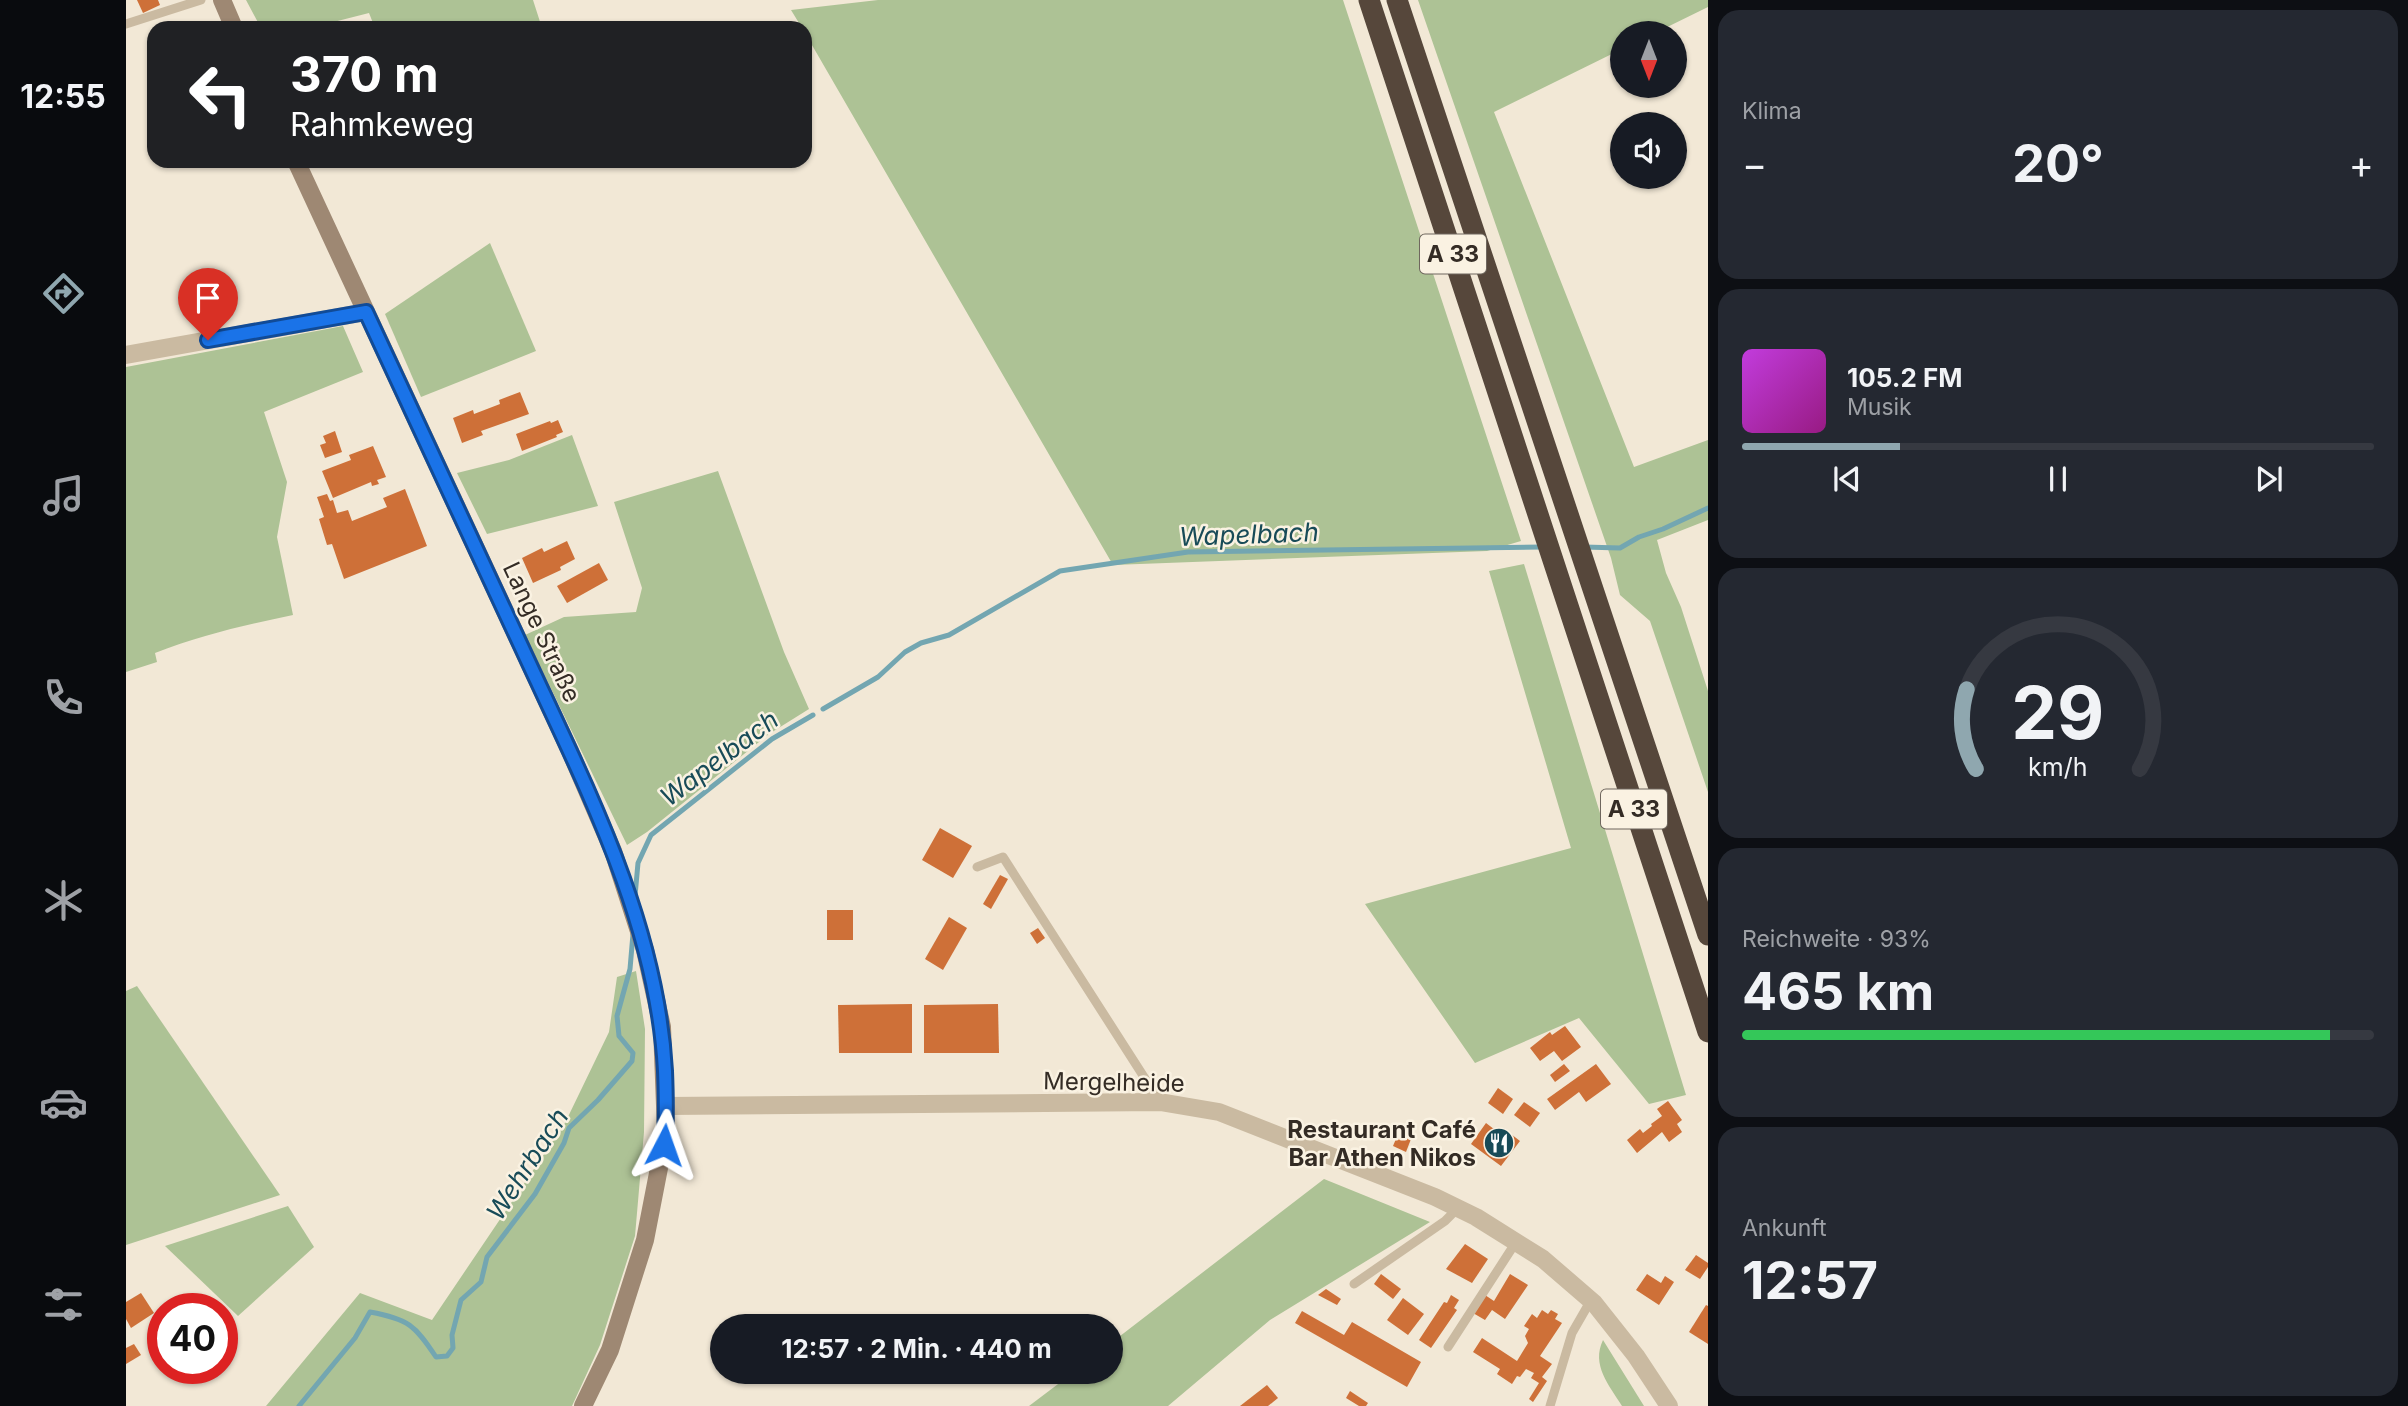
<!DOCTYPE html>
<html lang="de">
<meta charset="utf-8">
<style>
body{margin:0;font-family:Inter,sans-serif;background:#242831;color:#f1f3f6;height:100vh;display:flex;flex-direction:column;font-size:26px;white-space:nowrap}
*{box-sizing:border-box;margin:0}
p{font-size:23px;color:#9ea1a6}
.icon{flex:none;width:38px;height:38px;fill:none;stroke:currentColor;stroke-width:2;stroke-linecap:round;stroke-linejoin:round}
.map{position:relative;flex:1;overflow:hidden}
.drawer{display:flex;flex-direction:column;gap:10px;padding:10px;background:#0d0f14;width:700px}
.drawer>*{flex:none}
.hud{position:absolute;left:21px;top:21px;width:665px;height:147px;border-radius:21px;box-shadow:0 2px 5px #0004;background:#202124;color:#fff;overflow:hidden}
.needle{width:46px;rotate:180deg}
.controls{position:absolute;left:1484px;top:21px;display:grid;gap:14px}
.controls a{display:grid;place-items:center;width:77px;height:77px;border-radius:50%;background:#171b24;box-shadow:0 2px 5px #0004;font-size:35px}
.speed{position:absolute;left:21px;top:1293px;display:flex;gap:14px;font-size:35px;font-weight:700;text-align:center}
.speed>*{display:grid;place-content:center;width:91px;height:91px;border-radius:50%;background:#171b24;box-shadow:0 2px 5px #0004;line-height:1}
.speed .limit{border:10px solid #d22;background:#fff;color:#111}
.pin{position:absolute;display:grid;place-items:center;width:60px;height:60px;color:#fff;margin:-72px -30px;border-radius:50% 50% 50% 0;rotate:-45deg;box-shadow:0 0 7px #0007}
.pin .icon{rotate:45deg}
.me{position:absolute;width:77px;margin:-38px;rotate:4deg;stroke-linejoin:round;filter:drop-shadow(0 0 5px #0008)}
.turn{display:flex;align-items:center;gap:24px;height:147px;padding:0 28px;font-size:32px}
.turn .icon{width:91px;height:91px;stroke-width:2.5}
.turn b{display:block;font-size:49px;line-height:60px}
.big{font-size:52px;font-weight:700;line-height:1.1}
.drawer .card{flex:1;display:flex;flex-direction:column;justify-content:center;gap:10px;min-width:0;padding:0 24px;border-radius:21px;background:#242831}
.drawer .dial{align-items:center;gap:0}
.dial svg{height:182px;overflow:visible;fill:none;stroke:#363941;stroke-width:7;stroke-linecap:round;text-anchor:middle}
.dial text{fill:#f1f3f6;stroke:none}
.song{display:flex;align-items:center;gap:21px}
.cover{width:84px;height:84px;border-radius:10px;background:linear-gradient(135deg,hsl(290 70% 55%),hsl(310 70% 35%))}
.played{height:7px;border-radius:4px;background:linear-gradient(90deg,#8fa7af 25%,#363941 25%)}
.keys{display:flex;justify-content:space-around;direction:ltr}
.heat{display:flex;justify-content:space-between;align-items:center;font-size:38px;direction:ltr}
.charge{height:10px;border-radius:5px;background:linear-gradient(90deg,#34c759 93%,#363941 0)}
.trip{position:absolute;left:584px;top:1314px;width:413px;height:70px;border-radius:35px;background:#171b24;box-shadow:0 2px 5px #0004;font-weight:700;line-height:70px;text-align:center}
main{display:flex;flex:1;min-height:0}
.menu{display:flex;flex-direction:column;width:126px;justify-content:space-around;align-items:center;background:#090b0e;color:#9ea1a6}
.menu .icon{width:49px;height:49px}
.menu .on{color:#8fa7af}
.menu b{font-size:32px;color:#f1f3f6}
.map>svg:first-child{display:block}
.green{fill:#adc295}
.lines{fill:none;stroke-linecap:round;stroke-linejoin:round}
.stream{stroke:#73a6b1;stroke-width:5}
.building{fill:#ce7038}
.lane{stroke:#cabaa1;stroke-width:9}
.street{stroke:#cabaa1;stroke-width:18}
.secondary{stroke:#9e8873;stroke-width:18}
.highway{stroke:#56473b;stroke-width:21}
.route-casing{stroke:#114b97;stroke-width:18}
.route{stroke:#1a73e8;stroke-width:12}
.labels{text-anchor:middle;dominant-baseline:central;stroke-width:5;stroke-linejoin:round;paint-order:stroke}
.shield{fill:#faf2e2;stroke:#6f675e;stroke-width:2}
.shield-label{font-size:23px;font-weight:bold;fill:#342c25}
.street-label{font-size:24px;fill:#342c25;stroke:#faf2e2}
.poi-label{font-size:24px;font-weight:bold;fill:#342c25;stroke:#faf2e2;text-anchor:end}
.water-label{font-size:26px;font-style:italic;fill:#184b58;stroke:#faf2e2}
</style>
<main>
<nav class="menu">
<b>12:55</b>
<svg class="icon on" aria-label="directions" viewBox="0 0 24 24"><path d="M12 3l9 9-9 9-9-9zM9 14v-3h6M13 9l2 2-2 2"/></svg>
<svg class="icon" aria-label="music" viewBox="0 0 24 24"><path d="M9 18V5l10-2v13"/><circle cx="6" cy="18" r="3"/><circle cx="16" cy="16" r="3"/></svg>
<svg class="icon" aria-label="phone" viewBox="0 0 24 24"><path d="M5 4h4l2 5-3 2q2 4 5 5l2-3 5 2v4C11 20 4 13 5 4z"/></svg>
<svg class="icon" aria-label="climate" viewBox="0 0 24 24"><path d="M12 3v18M4 7l16 10M4 17L20 7"/></svg>
<svg class="icon" aria-label="car" viewBox="0 0 24 24"><path d="M5 17H2v-5l4-1 3-4h7l3 4 3 1v5h-3M9 17h6M6 11h13"/><circle cx="7" cy="17" r="2"/><circle cx="17" cy="17" r="2"/></svg>
<svg class="icon" aria-label="filters" viewBox="0 0 24 24"><path d="M4 7h16M4 17h16"/><circle cx="9" cy="7" r="2"/><circle cx="15" cy="17" r="2"/></svg>
</nav>
<div class="map">
<svg width="1582" height="1406" viewBox="0 0 1582 1406">
<rect width="100%" height="100%" fill="#f2e8d6"/>
<g class="green">
<polygon points="120,0 407,0 416,28 249,28 243,13 184,28 135,28"/>
<polygon points="752,0 1217,0 1395,541 1361,551 987,565 679,33 679,28 676,28 665,10"/>
<polygon points="1292,0 1582,0 1582,7 1529,33 1496,33 1496,49 1368,112 1508,467 1582,440 1582,520 1531,540 1540,573 1555,607 1582,691 1582,792 1524,621 1494,595 1485,558"/>
<polygon points="364,243 410,351 295,397 259,314"/>
<path d="M 217,326 L 237,372 L 138,412 L 161,482 L 151,537 L 167,615 C 119,625 75,635 29,653 L 31,662 L 0,672 L 0,367 Z"/>
<polygon points="446,435 472,506 361,534 331,473 383,460"/>
<polygon points="592,471 658,652 683,709 643,734 521,832 501,845 399,635 438,617 510,612 516,588 488,502"/>
<polygon points="1398,564 1560,1095 1523,1104 1453,1018 1349,1063 1239,904 1445,848 1363,571"/>
<polygon points="510,971 519,1029 518,1132 509,1236 474,1345 446,1406 140,1406 234,1293 306,1320 439,1123 483,1032 491,977"/>
<polygon points="11,986 154,1195 0,1245 0,991"/>
<polygon points="1198,1179 1304,1222 1144,1320 1042,1406 903,1406 948,1372 985,1372 985,1343"/>
<polygon points="162,1206 188,1247 112,1316 39,1246"/>
<path d="M 1477,1340 L 1518,1406 L 1496,1406 C 1483,1385 1465,1365 1477,1340 Z"/>
</g>
<g class="lines">
<g class="stream">
<polyline points="1458,547 1494,548 1513,537 1537,529 1582,508"/>
<polyline points="697,709 752,677 779,652 795,643 823,635 934,571 1062,552 1416,547"/>
<polyline points="509,896 512,863 525,835 646,739 687,715"/>
<path d="M 173,1406 L 229,1338 L 244,1312 C 282,1319 289,1325 310,1357 L 321,1356 L 327,1348 L 326,1335 L 335,1300 L 355,1282 L 361,1257 L 409,1194 L 438,1143 L 443,1128 L 472,1100 L 506,1061 L 507,1053 L 493,1036 L 491,1016 L 504,969 L 507,934"/>
</g>
</g>
<g class="building">
<polygon points="11,0 32,0 34,5 17,13"/>
<polygon points="394,392 403,414 355,431 357,435 336,443 327,418 347,410 348,414 374,404 373,400"/>
<polygon points="432,420 437,432 430,435 431,437 396,451 390,434 424,421 425,423"/>
<polygon points="209,431 216,452 199,458 194,445 200,443 197,436"/>
<polygon points="247,446 260,477 251,480 253,484 246,486 245,482 207,498 196,471 225,460 223,455"/>
<polygon points="279,489 301,546 218,579 206,544 201,545 193,519 198,517 191,497 201,494 204,501 207,500 211,513 222,510 226,521 261,507 257,498"/>
<polygon points="441,541 449,559 434,567 435,570 407,583 396,558 416,548 418,552"/>
<polygon points="473,563 482,580 441,603 431,586"/>
<polygon points="814,828 846,846 827,878 796,860"/>
<polygon points="874,875 882,879 865,909 857,904"/>
<rect x="701" y="910" width="26" height="30"/>
<polygon points="823,917 841,928 817,970 799,959"/>
<polygon points="912,928 919,938 911,944 904,933"/>
<polygon points="786,1004 786,1053 713,1053 712,1005"/>
<polygon points="872,1004 873,1053 798,1053 798,1005"/>
<polygon points="1439,1026 1455,1047 1436,1061 1428,1051 1414,1061 1404,1048 1424,1032 1426,1035"/>
<polygon points="1438,1064 1444,1071 1429,1082 1424,1075"/>
<polygon points="1470,1064 1485,1084 1460,1102 1453,1092 1429,1110 1421,1099"/>
<polygon points="1372,1088 1387,1099 1377,1114 1362,1103"/>
<polygon points="1542,1101 1556,1120 1551,1124 1556,1132 1543,1142 1536,1132 1511,1153 1501,1140 1514,1129 1517,1133 1526,1126 1525,1124 1536,1116 1531,1109"/>
<polygon points="1398,1102 1414,1113 1404,1127 1388,1115"/>
<polygon points="1360,1123 1377,1136 1381,1131 1394,1141 1375,1166 1345,1144"/>
<polygon points="1272,1134 1285,1139 1280,1152 1267,1146"/>
<polygon points="1339,1244 1362,1259 1346,1283 1320,1269"/>
<polygon points="1570,1255 1582,1263 1582,1267 1574,1279 1559,1270"/>
<polygon points="1255,1274 1275,1289 1267,1299 1248,1284"/>
<polygon points="1384,1274 1402,1285 1379,1319 1366,1310 1359,1320 1347,1313 1359,1295 1368,1301"/>
<polygon points="1521,1274 1535,1283 1539,1276 1548,1282 1533,1305 1510,1290"/>
<polygon points="1200,1289 1215,1299 1211,1305 1192,1295"/>
<polygon points="15,1293 28,1313 5,1328 0,1319 0,1302"/>
<polygon points="1325,1295 1333,1300 1328,1308 1331,1310 1305,1348 1293,1340 1318,1302 1321,1303"/>
<polygon points="1277,1298 1298,1314 1282,1335 1261,1320"/>
<polygon points="1580,1305 1582,1306 1582,1344 1563,1332"/>
<polygon points="1416,1310 1422,1314 1425,1310 1432,1314 1429,1319 1436,1323 1414,1356 1426,1364 1416,1377 1421,1381 1407,1402 1403,1399 1413,1383 1405,1378 1408,1373 1400,1369 1394,1377 1391,1376 1386,1384 1371,1374 1374,1369 1347,1352 1356,1338 1391,1361 1402,1343 1399,1336 1403,1329 1398,1326 1406,1314 1411,1318"/>
<polygon points="1176,1311 1218,1335 1226,1322 1295,1362 1281,1387 1169,1323"/>
<polygon points="8,1344 15,1355 0,1364 0,1348"/>
<polygon points="1141,1385 1152,1398 1142,1406 1114,1406"/>
<polygon points="1224,1391 1242,1403 1240,1406 1233,1406 1220,1398"/>
</g>
<g class="lines">
<g class="lane">
<polyline points="0,24 75,0"/>
<polyline points="851,867 877,857 1034,1102"/>
<polyline points="1228,1284 1319,1221 1332,1208"/>
<polyline points="1322,1347 1390,1242"/>
<polyline points="1424,1406 1446,1333 1465,1300"/>
</g>
<g class="street">
<polyline points="0,355 240,312"/>
<polyline points="540,1106 1034,1102 1093,1112 1309,1197 1350,1217 1417,1259 1468,1303 1510,1356 1543,1406"/>
</g>
<g class="secondary">
<polyline points="96,0 108,28"/>
<polyline points="170,161 444,751 487,851 519,950 536,1027 540,1132 519,1240 484,1350 457,1406"/>
</g>
<g class="highway">
<polyline points="1243,0 1582,1032"/>
<polyline points="1271,0 1582,935"/>
</g>
</g>
<g class="lines">
<g class="route-casing">
<path id="route" d="M 82,340 L 240,312 C 292,424 344,536 396,648 C 458,783 531,921 539,1071 C 540,1096 541,1121 538,1145"/>
</g>
<use href="#route" class="route"/>
</g>
<defs>
<g id="restaurant-disc" transform="scale(1.575)"><circle r="9.5" fill="#184b58" stroke="#faf2e2"/><path d="M-5-6h1v4h1v-4h1v4h1v-4h1v5L-1.5 .5V6h-2V.5L-5-1ZM5-6V6H3V1.5H1.5Q1.5-4 5-6Z" fill="#fff"/></g>
</defs>
<g fill-rule="evenodd">
<use href="#restaurant-disc" x="1373" y="1143"/>
</g>
<g class="labels">
<g class="shield">
<rect x="1294" y="234.5" width="66" height="39" rx="5"/>
<rect x="1475" y="789.5" width="66" height="39" rx="5"/>
</g>
<g class="shield-label">
<text x="1327" y="254">A 33</text>
<text x="1508" y="809">A 33</text>
</g>
<g class="street-label">
<text transform="translate(416 632) rotate(65)">Lange Straße</text>
<text transform="translate(988 1082) rotate(1)">Mergelheide</text>
</g>
<g class="poi-label">
<text x="1350" y="1129">Restaurant Café<tspan x="1350" dy="28">Bar Athen Nikos</tspan></text>
</g>
<g class="water-label">
<text transform="translate(1123 534) rotate(-2)">Wapelbach</text>
<text transform="translate(593 758) rotate(-37)">Wapelbach</text>
<text transform="translate(401 1164) rotate(-57)">Wehrbach</text>
</g>
</g>
</svg>
<div class="controls">
<a><svg class="needle" viewBox="-14 -14 28 28"><path d="M0-13l5 13h-10z" fill="#e53935"/><path d="M0 13l5-13h-10z" fill="#9ea1a6"/></svg></a>
<a><svg class="icon" aria-label="sound" viewBox="0 0 24 24"><path d="M4 9h4l5-4v14l-5-4H4zM17 9q2 3 0 6"/></svg></a>
</div>
<div class="speed"><div class="limit">40</div></div>
<div class="pin" style="left:82px;top:340px;background:#d93025"><svg class="icon" aria-label="arrive" viewBox="0 0 24 24"><path d="M6 21V4h12l-3 4 3 4H6"/></svg></div>
<svg class="me" style="left:538px;top:1145px" viewBox="-20 -20 40 40"><path d="M0-17L14 15 0 8-14 15z" fill="#1a73e8" stroke="#fff" stroke-width="4"/></svg>
<div class="trip">12:57 · 2 Min. · 440 m</div>
<div class="hud">
<div class="turn"><svg class="icon" aria-label="left" viewBox="0 0 24 24"><path d="M17 20v-9H6M10 6l-5 5 5 5"/></svg><div><b>370 m</b>Rahmkeweg</div></div>
</div>
</div>
<section class="drawer">
<div class="card"><p>Klima</p>
<div class="heat"><a>−</a><b class="big">20°</b><a>+</a></div>
</div>
<div class="card">
<div class="song"><i class="cover"></i><div><b>105.2 FM</b><p>Musik</p></div></div>
<div class="played"></div>
<div class="keys"><svg class="icon" aria-label="previous" viewBox="0 0 24 24"><path d="M18 5L8 12l10 7zM5 5v14"/></svg><svg class="icon" aria-label="pause" viewBox="0 0 24 24"><path d="M8 5v14M16 5v14"/></svg><svg class="icon" aria-label="next" viewBox="0 0 24 24"><path d="M6 5l10 7-10 7zM19 5v14"/></svg></div>
</div>
<div class="card dial"><svg viewBox="0 0 100 80">
<path d="M14 69A42 42 0 1 1 86 69"/>
<path d="M14 69A42 42 0 0 1 10 34" stroke="#8fa7af"/>
<text x="50" y="56" font-size="32" font-weight="700">29</text>
<text x="50" y="72" font-size="11">km/h</text>
</svg></div>
<div class="card"><p>Reichweite · 93%</p><b class="big">465 km</b><div class="charge"></div></div>
<div class="card"><p>Ankunft</p><b class="big">12:57</b></div>
</section>
</main>
